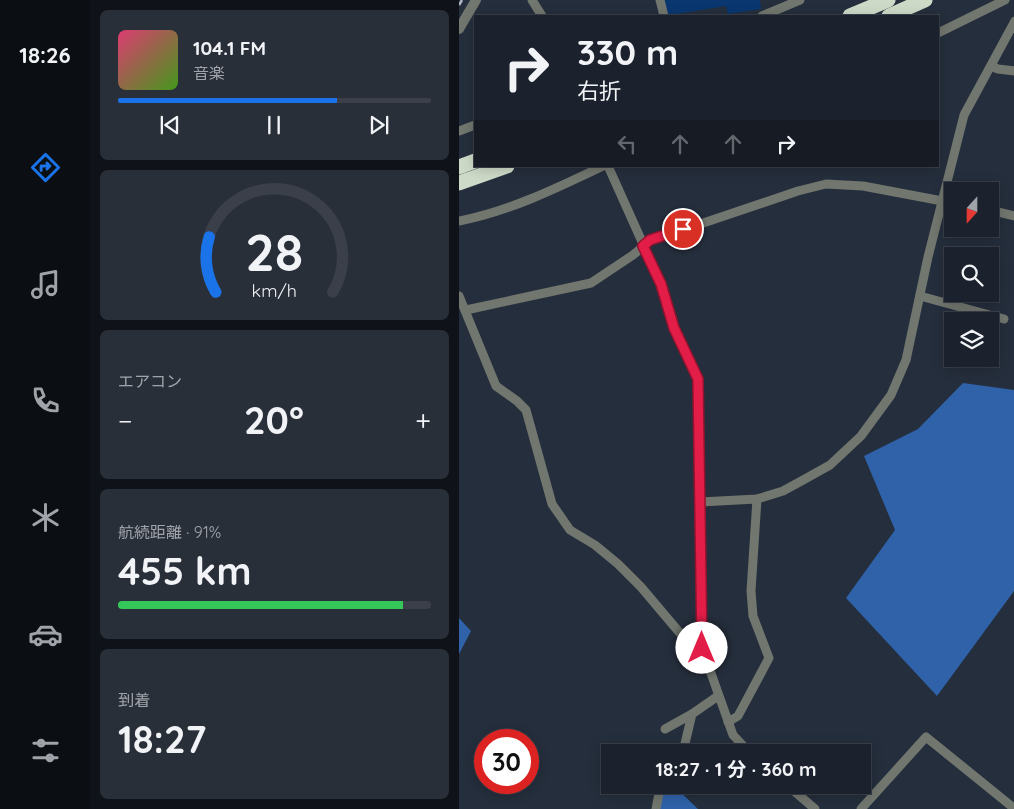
<!DOCTYPE html>
<html lang="ja">
<meta charset="utf-8">
<style>
body{margin:0;font-family:Quicksand,"Noto Sans JP",sans-serif;background:#292f39;color:#f1f3f6;height:100vh;display:flex;flex-direction:column;font-size:19px;white-space:nowrap}
*{box-sizing:border-box;margin:0}
p{font-size:16px;color:#a0a4aa}
.icon{flex:none;width:28px;height:28px;fill:none;stroke:currentColor;stroke-width:2;stroke-linecap:round;stroke-linejoin:round}
.map{position:relative;flex:1;overflow:hidden}
.details{display:flex;flex-direction:column;gap:10px;padding:10px;background:#0f1319;width:369px}
.details>*{flex:none}
.banner{position:absolute;left:15px;top:15px;width:465px;height:152px;border-radius:0px;box-shadow:0 2px 12px #0003,0 0 0 1px #3a3f49;background:#1c222d;color:#f1f3f6;overflow:hidden}
.needle{width:32px;rotate:201deg}
.fabs{position:absolute;left:485px;top:182px;display:grid;gap:10px}
.fabs a{display:grid;place-items:center;width:55px;height:55px;border-radius:0px;background:#1c222d;box-shadow:0 2px 12px #0003,0 0 0 1px #3a3f49;font-size:25px}
.speed{position:absolute;left:15px;top:729px;display:flex;gap:10px;font-size:25px;font-weight:700;text-align:center}
.speed>*{display:grid;place-content:center;width:65px;height:65px;border-radius:50%;background:#1c222d;box-shadow:0 2px 12px #0003,0 0 0 1px #3a3f49;line-height:1}
.speed .limit{border:8px solid #d22;background:#fff;color:#111}
.pin{position:absolute;display:grid;place-items:center;width:42px;height:42px;color:#fff;margin:-21px;border:2px solid #fff;border-radius:50%;box-shadow:0 1px 5px #0007}
.me{position:absolute;width:55px;margin:-28px;rotate:0deg;stroke-linejoin:round;filter:drop-shadow(0 0 4px #0008)}
.turn{display:flex;align-items:center;gap:18px;height:105px;padding:0 20px;font-size:22px}
.turn .icon{width:65px;height:65px;stroke-width:2.5}
.turn b{display:block;font-size:35px;line-height:42px}
.lanes{display:flex;align-items:center;height:48px;padding:0 20px;background:#0003;justify-content:center;gap:25px;direction:ltr}
.lanes .off{opacity:.35}
.big{font-size:38px;font-weight:700;line-height:1.1}
.details .widget{flex:1;display:flex;flex-direction:column;justify-content:center;gap:8px;min-width:0;padding:0 18px;border-radius:8px;background:#292f39}
.details .dial{align-items:center;gap:0}
.dial svg{height:130px;overflow:visible;fill:none;stroke:#3a3f49;stroke-width:7;stroke-linecap:round;text-anchor:middle}
.dial text{fill:#f1f3f6;stroke:none}
.song{display:flex;align-items:center;gap:15px}
.cover{width:60px;height:60px;border-radius:8px;background:linear-gradient(135deg,hsl(340 70% 55%),hsl(100 70% 35%))}
.played{height:5px;border-radius:2px;background:linear-gradient(90deg,#1a73e8 70%,#3a3f49 70%)}
.keys{display:flex;justify-content:space-around;direction:ltr}
.heat{display:flex;justify-content:space-between;align-items:center;font-size:28px;direction:ltr}
.charge{height:8px;border-radius:4px;background:linear-gradient(90deg,#34c759 91%,#3a3f49 0)}
.trip{position:absolute;left:142px;top:744px;width:270px;height:50px;border-radius:0px;background:#1c222d;box-shadow:0 2px 12px #0003,0 0 0 1px #3a3f49;font-weight:700;line-height:50px;text-align:center}
main{display:flex;flex:1;min-height:0}
.tabs{display:flex;flex-direction:column;width:90px;justify-content:space-around;align-items:center;background:#0b0e12;color:#a0a4aa}
.tabs .icon{width:35px;height:35px}
.tabs .on{color:#1a73e8}
.tabs b{font-size:22px;color:#f1f3f6}
.map>svg:first-child{display:block}
.green{fill:#0a3770}
.forest{fill:#2f62a9}
.lines{fill:none;stroke-linecap:round;stroke-linejoin:round}
.minor{stroke:#71766e;stroke-width:9}
.tertiary{stroke:#71766e;stroke-width:10}
.motorway{stroke:#cedac8;stroke-width:15}
.rail{stroke:#b3b9c4;stroke-width:2.5;stroke-dasharray:8 4;stroke-linecap:butt}
.route-casing{stroke:#92132f;stroke-width:12}
.route{stroke:#e11d48;stroke-width:9}
</style>
<main>
<nav class="tabs">
<b>18:26</b>
<svg class="icon on" aria-label="directions" viewBox="0 0 24 24"><path d="M12 3l9 9-9 9-9-9zM9 14v-3h6M13 9l2 2-2 2"/></svg>
<svg class="icon" aria-label="music" viewBox="0 0 24 24"><path d="M9 18V5l10-2v13"/><circle cx="6" cy="18" r="3"/><circle cx="16" cy="16" r="3"/></svg>
<svg class="icon" aria-label="phone" viewBox="0 0 24 24"><path d="M5 4h4l2 5-3 2q2 4 5 5l2-3 5 2v4C11 20 4 13 5 4z"/></svg>
<svg class="icon" aria-label="climate" viewBox="0 0 24 24"><path d="M12 3v18M4 7l16 10M4 17L20 7"/></svg>
<svg class="icon" aria-label="car" viewBox="0 0 24 24"><path d="M5 17H2v-5l4-1 3-4h7l3 4 3 1v5h-3M9 17h6M6 11h13"/><circle cx="7" cy="17" r="2"/><circle cx="17" cy="17" r="2"/></svg>
<svg class="icon" aria-label="filters" viewBox="0 0 24 24"><path d="M4 7h16M4 17h16"/><circle cx="9" cy="7" r="2"/><circle cx="15" cy="17" r="2"/></svg>
</nav>
<section class="details">
<div class="widget">
<div class="song"><i class="cover"></i><div><b>104.1 FM</b><p>音楽</p></div></div>
<div class="played"></div>
<div class="keys"><svg class="icon" aria-label="previous" viewBox="0 0 24 24"><path d="M18 5L8 12l10 7zM5 5v14"/></svg><svg class="icon" aria-label="pause" viewBox="0 0 24 24"><path d="M8 5v14M16 5v14"/></svg><svg class="icon" aria-label="next" viewBox="0 0 24 24"><path d="M6 5l10 7-10 7zM19 5v14"/></svg></div>
</div>
<div class="widget dial"><svg viewBox="0 0 100 80">
<path d="M14 69A42 42 0 1 1 86 69"/>
<path d="M14 69A42 42 0 0 1 10 35" stroke="#1a73e8"/>
<text x="50" y="56" font-size="32" font-weight="700">28</text>
<text x="50" y="72" font-size="11">km/h</text>
</svg></div>
<div class="widget"><p>エアコン</p>
<div class="heat"><a>−</a><b class="big">20°</b><a>+</a></div>
</div>
<div class="widget"><p>航続距離 · 91%</p><b class="big">455 km</b><div class="charge"></div></div>
<div class="widget"><p>到着</p><b class="big">18:27</b></div>
</section>
<div class="map">
<svg width="556" height="809" viewBox="0 0 556 809">
<rect width="100%" height="100%" fill="#252e3c"/>
<polygon class="green" points="203,0 301,0 302,9 269,14 267,6 205,16"/>
<g class="forest">
<polygon points="504,383 555,390 555,591 478,696 387,598 436,530 405,456 459,429"/>
<polygon points="0,618 12,631 0,654"/>
<polygon points="211,785 214,785 239,809 200,809 205,792"/>
</g>
<g class="lines">
<g class="minor">
<polyline points="73,0 83,16"/>
<polyline points="201,0 205,16"/>
<polyline points="303,16 341,0"/>
<polyline points="479,33 546,0"/>
<polyline points="532,66 539,69 556,71"/>
<polyline points="0,131 16,125"/>
<polyline points="149,166 202,284 215,328 239,379 243,648 274,735 290,752"/>
<polyline points="531,210 556,216"/>
<path d="M 0,221 C 51,211 98,188 144,166"/>
<polyline points="0,296 37,386 58,401 67,410 93,504 111,530 136,545 159,564 182,587 231,645 243,648"/>
<polyline points="461,296 545,319"/>
<polyline points="7,310 132,283 174,255 191,241 339,191 367,184 404,186 494,203"/>
<polyline points="241,502 298,499 324,491 346,479 371,465 402,436 432,395 447,360 469,257 505,115 556,21"/>
<polyline points="269,722 279,716 310,658 294,616 292,591 298,499"/>
<polyline points="206,729 233,714"/>
<polyline points="224,752 233,714 259,696"/>
<polyline points="328,785 356,809"/>
<polyline points="197,809 201,788 204,785"/>
<polyline points="402,809 467,737 556,809"/>
</g>
<polyline class="tertiary" points="0,29 17,0"/>
<g class="motorway">
<polyline points="391,16 429,0"/>
<polyline points="430,16 466,0"/>
<polyline points="0,167 16,161"/>
<polyline points="0,183 48,166"/>
</g>
<polyline class="rail" points="0,5 3,0"/>
</g>
<g class="lines">
<g class="route-casing">
<polyline id="route" points="224,229 191,240 184,246 202,284 215,328 239,379 243,648"/>
</g>
<use href="#route" class="route"/>
</g>
</svg>
<div class="fabs">
<a><svg class="needle" viewBox="-14 -14 28 28"><path d="M0-13l5 13h-10z" fill="#e53935"/><path d="M0 13l5-13h-10z" fill="#a0a4aa"/></svg></a>
<a><svg class="icon" aria-label="search" viewBox="0 0 24 24"><circle cx="10" cy="10" r="6"/><path d="M15 15l6 6"/></svg></a>
<a><svg class="icon" aria-label="layers" viewBox="0 0 24 24"><path d="M12 4l9 5-9 5-9-5zM3 14l9 5 9-5"/></svg></a>
</div>
<div class="speed"><div class="limit">30</div></div>
<div class="pin" style="left:224px;top:229px;background:#d93025"><svg class="icon" aria-label="arrive" viewBox="0 0 24 24"><path d="M6 21V4h12l-3 4 3 4H6"/></svg></div>
<svg class="me" style="left:243px;top:648px" viewBox="-20 -20 40 40"><circle r="19" fill="#fff"/><path d="M0-13L10 11 0 6-10 11z" fill="#e11d48"/></svg>
<div class="trip">18:27 · 1 分 · 360 m</div>
<div class="banner">
<div class="turn"><svg class="icon" aria-label="right" viewBox="0 0 24 24"><path d="M7 20v-9h11M14 6l5 5-5 5"/></svg><div><b>330 m</b>右折</div></div>
<div class="lanes"><svg class="icon off" aria-label="left" viewBox="0 0 24 24"><path d="M17 20v-9H6M10 6l-5 5 5 5"/></svg><svg class="icon off" aria-label="ahead" viewBox="0 0 24 24"><path d="M12 20V5M6 11l6-6 6 6"/></svg><svg class="icon off" aria-label="ahead" viewBox="0 0 24 24"><path d="M12 20V5M6 11l6-6 6 6"/></svg><svg class="icon" aria-label="right" viewBox="0 0 24 24"><path d="M7 20v-9h11M14 6l5 5-5 5"/></svg></div>
</div>
</div>
</main>
